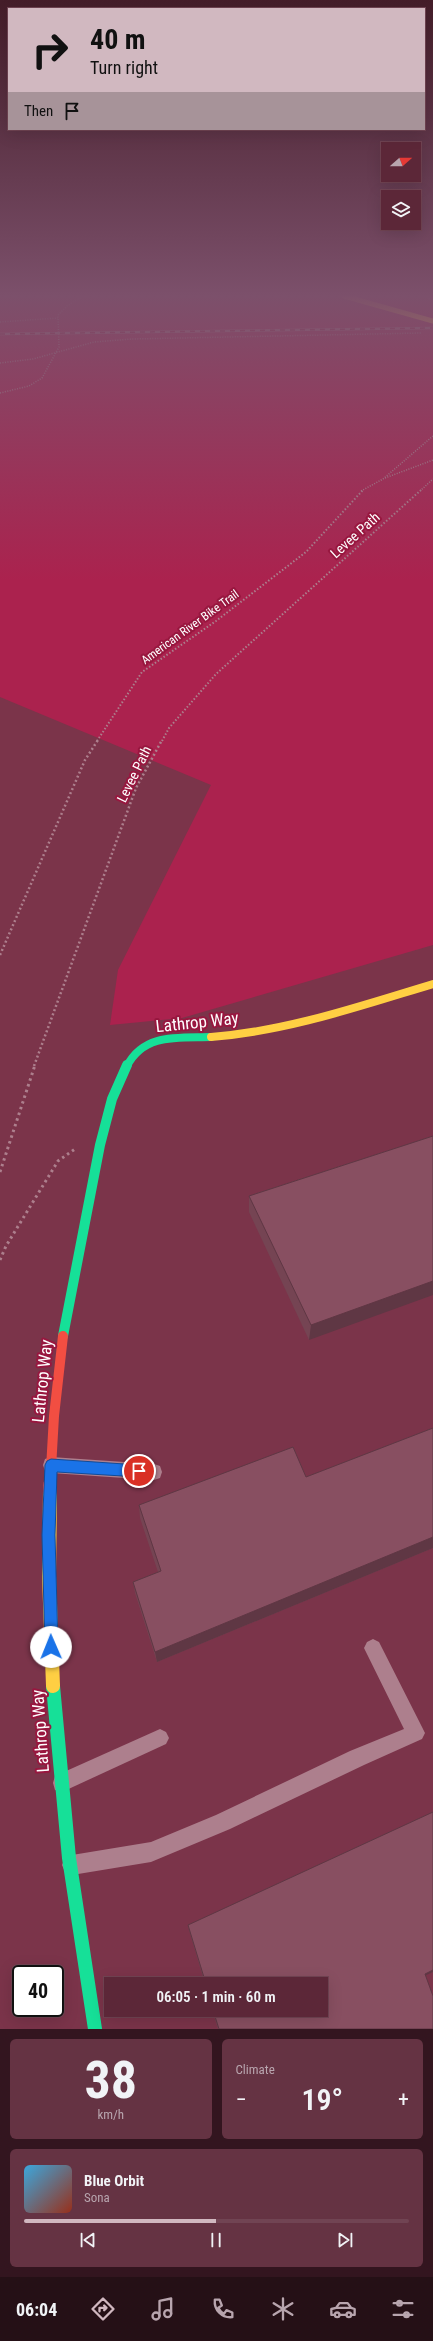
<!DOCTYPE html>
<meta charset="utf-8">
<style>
body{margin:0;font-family:"Roboto Condensed",sans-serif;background:#653343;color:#f1f3f6;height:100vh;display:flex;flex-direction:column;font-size:15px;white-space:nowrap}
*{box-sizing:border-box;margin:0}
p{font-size:13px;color:#b8a5ae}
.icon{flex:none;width:22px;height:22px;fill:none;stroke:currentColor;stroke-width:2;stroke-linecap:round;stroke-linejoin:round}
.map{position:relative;height:2029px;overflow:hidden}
.details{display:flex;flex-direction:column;gap:10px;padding:10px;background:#33151f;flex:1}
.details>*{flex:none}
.top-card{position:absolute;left:8px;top:8px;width:417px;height:122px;border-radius:0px;box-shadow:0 4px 16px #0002,0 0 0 1px #714453;background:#d1b8c0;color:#111;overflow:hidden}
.needle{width:26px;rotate:69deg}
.buttons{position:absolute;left:381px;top:142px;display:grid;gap:8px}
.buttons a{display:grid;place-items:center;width:40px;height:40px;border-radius:0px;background:#5c2738;box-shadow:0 4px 16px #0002,0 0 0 1px #714453;font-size:20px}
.speed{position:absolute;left:12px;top:1965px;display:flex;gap:8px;font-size:20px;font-weight:700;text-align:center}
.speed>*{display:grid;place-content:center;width:52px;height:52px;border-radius:50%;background:#5c2738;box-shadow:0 4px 16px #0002,0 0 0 1px #714453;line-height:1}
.speed .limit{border:2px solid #111;border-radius:6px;background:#fff;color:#111}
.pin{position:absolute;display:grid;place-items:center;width:34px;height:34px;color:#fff;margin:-17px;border:2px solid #fff;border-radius:50%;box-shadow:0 1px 4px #0007}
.me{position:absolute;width:44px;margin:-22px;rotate:359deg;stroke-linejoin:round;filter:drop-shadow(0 0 3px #0008)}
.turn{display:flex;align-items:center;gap:14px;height:84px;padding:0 16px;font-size:18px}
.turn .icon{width:52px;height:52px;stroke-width:2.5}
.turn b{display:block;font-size:28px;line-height:34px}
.then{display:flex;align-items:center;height:38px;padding:0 16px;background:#0003;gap:8px;font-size:15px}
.big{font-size:30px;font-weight:600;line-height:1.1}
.details .card{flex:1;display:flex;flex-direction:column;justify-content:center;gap:6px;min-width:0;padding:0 14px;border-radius:6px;background:#653343}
.details .dial{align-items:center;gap:0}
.dial b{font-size:52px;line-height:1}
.song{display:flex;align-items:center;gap:12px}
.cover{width:48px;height:48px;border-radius:6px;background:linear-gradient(135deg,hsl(200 70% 55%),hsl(10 70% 35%))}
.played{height:4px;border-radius:2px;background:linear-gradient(90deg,#d1b8c0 50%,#714453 50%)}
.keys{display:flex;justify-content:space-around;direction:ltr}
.heat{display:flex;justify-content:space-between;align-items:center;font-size:22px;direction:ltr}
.details .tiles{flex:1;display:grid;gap:10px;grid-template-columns:1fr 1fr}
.card:last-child{grid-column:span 2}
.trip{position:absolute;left:104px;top:1977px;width:224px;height:40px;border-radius:0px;background:#5c2738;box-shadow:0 4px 16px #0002,0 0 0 1px #714453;font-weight:600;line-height:40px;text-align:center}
.tabs{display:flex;height:64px;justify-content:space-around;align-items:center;background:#251016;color:#b8a5ae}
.tabs .icon{width:28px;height:28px}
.tabs .selected{color:#d1b8c0}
.tabs b{font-size:18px;color:#f1f3f6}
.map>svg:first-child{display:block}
.green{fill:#ab224e}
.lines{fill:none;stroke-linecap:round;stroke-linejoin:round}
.path-far3{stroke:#ad7f8d;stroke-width:1.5;stroke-dasharray:1 1.5;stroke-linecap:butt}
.path-far2{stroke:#ad7f8d;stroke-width:2;stroke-dasharray:1.5 2;stroke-linecap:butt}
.path-far1{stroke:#ad7f8d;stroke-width:2.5;stroke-dasharray:2 2.5;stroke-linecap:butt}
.path{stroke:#ad7f8d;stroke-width:3;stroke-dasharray:2.5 3.5;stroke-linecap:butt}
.lane{fill:#ad7f8d;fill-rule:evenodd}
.fast-far2{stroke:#16e098;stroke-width:8}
.fast-far1{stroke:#16e098;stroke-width:10}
.fast{stroke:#16e098;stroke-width:14}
.slow-far2{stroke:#ffcf43;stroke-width:5}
.slow-far1{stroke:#ffcf43;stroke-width:8}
.slow{stroke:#ffcf43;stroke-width:14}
.jam-far1{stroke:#f24e42;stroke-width:10}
.jam{stroke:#f24e42;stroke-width:14}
.tram{stroke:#ab7f8c;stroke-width:1}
.rail-casing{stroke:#ab7f8c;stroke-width:2.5}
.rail{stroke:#98173f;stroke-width:1.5;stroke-dasharray:5;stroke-linecap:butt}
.wall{fill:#754453}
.shaded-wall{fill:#5f3744}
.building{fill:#884f61;stroke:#5f3744}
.route{fill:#1a73e8;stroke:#114b97}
.labels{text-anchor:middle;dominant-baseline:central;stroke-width:4;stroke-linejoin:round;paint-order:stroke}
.far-street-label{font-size:12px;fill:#fff;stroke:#98173f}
.street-label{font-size:14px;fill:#fff;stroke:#98173f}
.near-street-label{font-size:17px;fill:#fff;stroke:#98173f}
</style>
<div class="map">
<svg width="433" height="2029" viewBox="0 0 433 2029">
<rect width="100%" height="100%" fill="#7b344a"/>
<polygon class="green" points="0,296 433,296 433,945 182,1018 110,1025 118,970 211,785 0,697"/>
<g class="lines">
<g class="path-far3">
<polyline points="68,296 80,298"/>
<polyline points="0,322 58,318"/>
<polyline points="0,363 33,359 94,342 132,339 421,333"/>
<polyline points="0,393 29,386 42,378 59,347 58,315 68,305 84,296"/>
<polyline points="385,478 433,460"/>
<polyline points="361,491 383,479 433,436"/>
<polyline points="420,491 433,479"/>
</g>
<g class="path-far2">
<polyline points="97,741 142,672 216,621 306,552 363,490"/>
<polyline points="162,741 169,728 216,674 421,490"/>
</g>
<g class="path-far1">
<polyline points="0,955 85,760 98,740"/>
<polyline points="34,1066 136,788 162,740"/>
</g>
<g class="path">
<polyline points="0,1172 35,1065"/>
<polyline points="0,1260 6,1246 58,1161 75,1149"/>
</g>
<g class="lane">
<polygon points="51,1457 154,1464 160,1466 162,1472 160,1478 154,1480 51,1473 45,1471 43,1465 45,1459"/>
<polygon points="373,1639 379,1642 422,1727 425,1733 422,1739 364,1765 230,1829 151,1862 72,1875 65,1872 62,1865 65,1858 72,1855 151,1842 216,1815 350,1751 404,1729 364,1648 367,1642"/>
<polygon points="160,1729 166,1732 169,1738 166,1744 62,1792 55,1790 53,1783 55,1776"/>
</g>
<path class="fast-far2" d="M 127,1066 C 144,1033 178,1038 211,1037"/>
<polyline class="fast-far1" points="63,1336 100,1145 112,1099 127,1065"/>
<polyline class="fast" points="53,1686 69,1858 95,2029"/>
<polyline class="slow-far2" points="344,296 433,321"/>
<path class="slow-far1" d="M 211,1037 C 288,1031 360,1006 433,984"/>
<polyline class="slow" points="50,1491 49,1576 53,1686"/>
<polyline class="jam-far1" points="50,1486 54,1416 63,1336"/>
<polyline class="jam" points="50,1491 50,1485"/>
<polyline class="tram" points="421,296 433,300"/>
<g class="rail-casing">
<polyline id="rail" points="0,334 433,328"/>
</g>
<use href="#rail" class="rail"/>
</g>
<g class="wall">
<polygon points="433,1136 309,1340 249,1212 249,1196"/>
<polygon points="433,1428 433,1548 157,1662 135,1593 133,1582 158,1572 140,1518 139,1505 306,1477"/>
<polygon points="188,1925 433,1972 425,1975 433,2029 218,2029 212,2010 321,2010 321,1984 205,1984 189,1930"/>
</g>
<g class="shaded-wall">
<polygon points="433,1281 433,1295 309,1340 311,1325"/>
<polygon points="433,1537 433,1548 157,1662 155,1652"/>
<polygon points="433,1970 433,1972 420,1978 425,1974"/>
</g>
<g class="building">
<polygon points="433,1136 433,1281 311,1325 249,1196"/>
<polygon points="433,1428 433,1537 155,1652 133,1582 161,1571 139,1505 293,1447 306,1477"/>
<polygon points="433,1812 433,1970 425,1974 433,1996 433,2029 219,2029 213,2010 321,2010 321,1984 206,1984 188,1925"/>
</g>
<linearGradient id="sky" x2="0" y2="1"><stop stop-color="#441d29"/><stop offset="0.51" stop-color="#7c506b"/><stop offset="1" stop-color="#7c506b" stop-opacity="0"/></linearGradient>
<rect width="433" height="580" fill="url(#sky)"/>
<polygon class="route" points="51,1459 139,1465 143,1466 145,1471 143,1475 139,1477 57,1472 55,1535 58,1647 56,1651 51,1653 47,1651 45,1647 42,1535 45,1465 47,1461"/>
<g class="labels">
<g class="far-street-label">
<text transform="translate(190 627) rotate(-36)">American River Bike Trail</text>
</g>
<g class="street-label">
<text transform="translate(355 535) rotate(-42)">Levee Path</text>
<text transform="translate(134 774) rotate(-64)">Levee Path</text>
</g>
<g class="near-street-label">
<text transform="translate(197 1022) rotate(-6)">Lathrop Way</text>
<text transform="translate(42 1381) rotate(-84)">Lathrop Way</text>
<text transform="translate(40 1731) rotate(-94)">Lathrop Way</text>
</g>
</g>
</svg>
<div class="buttons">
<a><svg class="needle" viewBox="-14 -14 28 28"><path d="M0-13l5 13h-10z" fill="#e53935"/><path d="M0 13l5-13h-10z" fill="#b8a5ae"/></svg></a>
<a><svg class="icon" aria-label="layers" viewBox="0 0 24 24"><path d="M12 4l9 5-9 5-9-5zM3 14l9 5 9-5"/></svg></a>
</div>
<div class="speed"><div class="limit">40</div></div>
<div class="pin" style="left:139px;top:1471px;background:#d93025"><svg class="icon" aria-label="arrive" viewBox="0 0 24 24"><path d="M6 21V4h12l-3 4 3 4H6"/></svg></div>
<svg class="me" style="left:51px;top:1647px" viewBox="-20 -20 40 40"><circle r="19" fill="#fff"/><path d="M0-13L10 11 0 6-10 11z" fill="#1a73e8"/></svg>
<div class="trip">06:05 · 1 min · 60 m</div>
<div class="top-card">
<div class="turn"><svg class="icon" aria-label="right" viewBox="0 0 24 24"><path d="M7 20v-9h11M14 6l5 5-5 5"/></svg><div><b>40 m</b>Turn right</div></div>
<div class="then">Then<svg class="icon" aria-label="arrive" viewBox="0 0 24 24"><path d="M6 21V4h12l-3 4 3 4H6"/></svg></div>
</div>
</div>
<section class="details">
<div class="tiles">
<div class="card dial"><b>38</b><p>km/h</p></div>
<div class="card"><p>Climate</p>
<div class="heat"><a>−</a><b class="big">19°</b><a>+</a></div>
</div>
<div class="card">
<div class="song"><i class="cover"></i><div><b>Blue Orbit</b><p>Sona</p></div></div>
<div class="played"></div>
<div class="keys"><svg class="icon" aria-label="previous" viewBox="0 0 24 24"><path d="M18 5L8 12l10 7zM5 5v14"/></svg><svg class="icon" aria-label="pause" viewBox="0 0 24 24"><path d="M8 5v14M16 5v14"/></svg><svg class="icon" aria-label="next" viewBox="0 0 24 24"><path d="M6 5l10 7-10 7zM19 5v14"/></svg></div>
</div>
</div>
</section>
<nav class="tabs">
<b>06:04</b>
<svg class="icon selected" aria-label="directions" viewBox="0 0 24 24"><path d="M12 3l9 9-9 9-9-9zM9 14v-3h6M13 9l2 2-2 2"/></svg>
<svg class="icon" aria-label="music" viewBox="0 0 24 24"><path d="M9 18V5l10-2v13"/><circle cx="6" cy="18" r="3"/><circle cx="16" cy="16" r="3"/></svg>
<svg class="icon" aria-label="phone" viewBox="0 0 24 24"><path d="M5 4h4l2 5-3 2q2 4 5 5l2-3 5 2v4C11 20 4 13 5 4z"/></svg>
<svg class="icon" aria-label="climate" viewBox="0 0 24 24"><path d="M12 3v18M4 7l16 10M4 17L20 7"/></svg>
<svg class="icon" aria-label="car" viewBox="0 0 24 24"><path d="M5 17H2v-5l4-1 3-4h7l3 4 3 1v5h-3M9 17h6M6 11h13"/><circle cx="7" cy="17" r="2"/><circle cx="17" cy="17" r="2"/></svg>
<svg class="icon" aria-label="filters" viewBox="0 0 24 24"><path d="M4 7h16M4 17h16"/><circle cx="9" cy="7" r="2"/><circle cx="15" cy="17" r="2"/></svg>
</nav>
